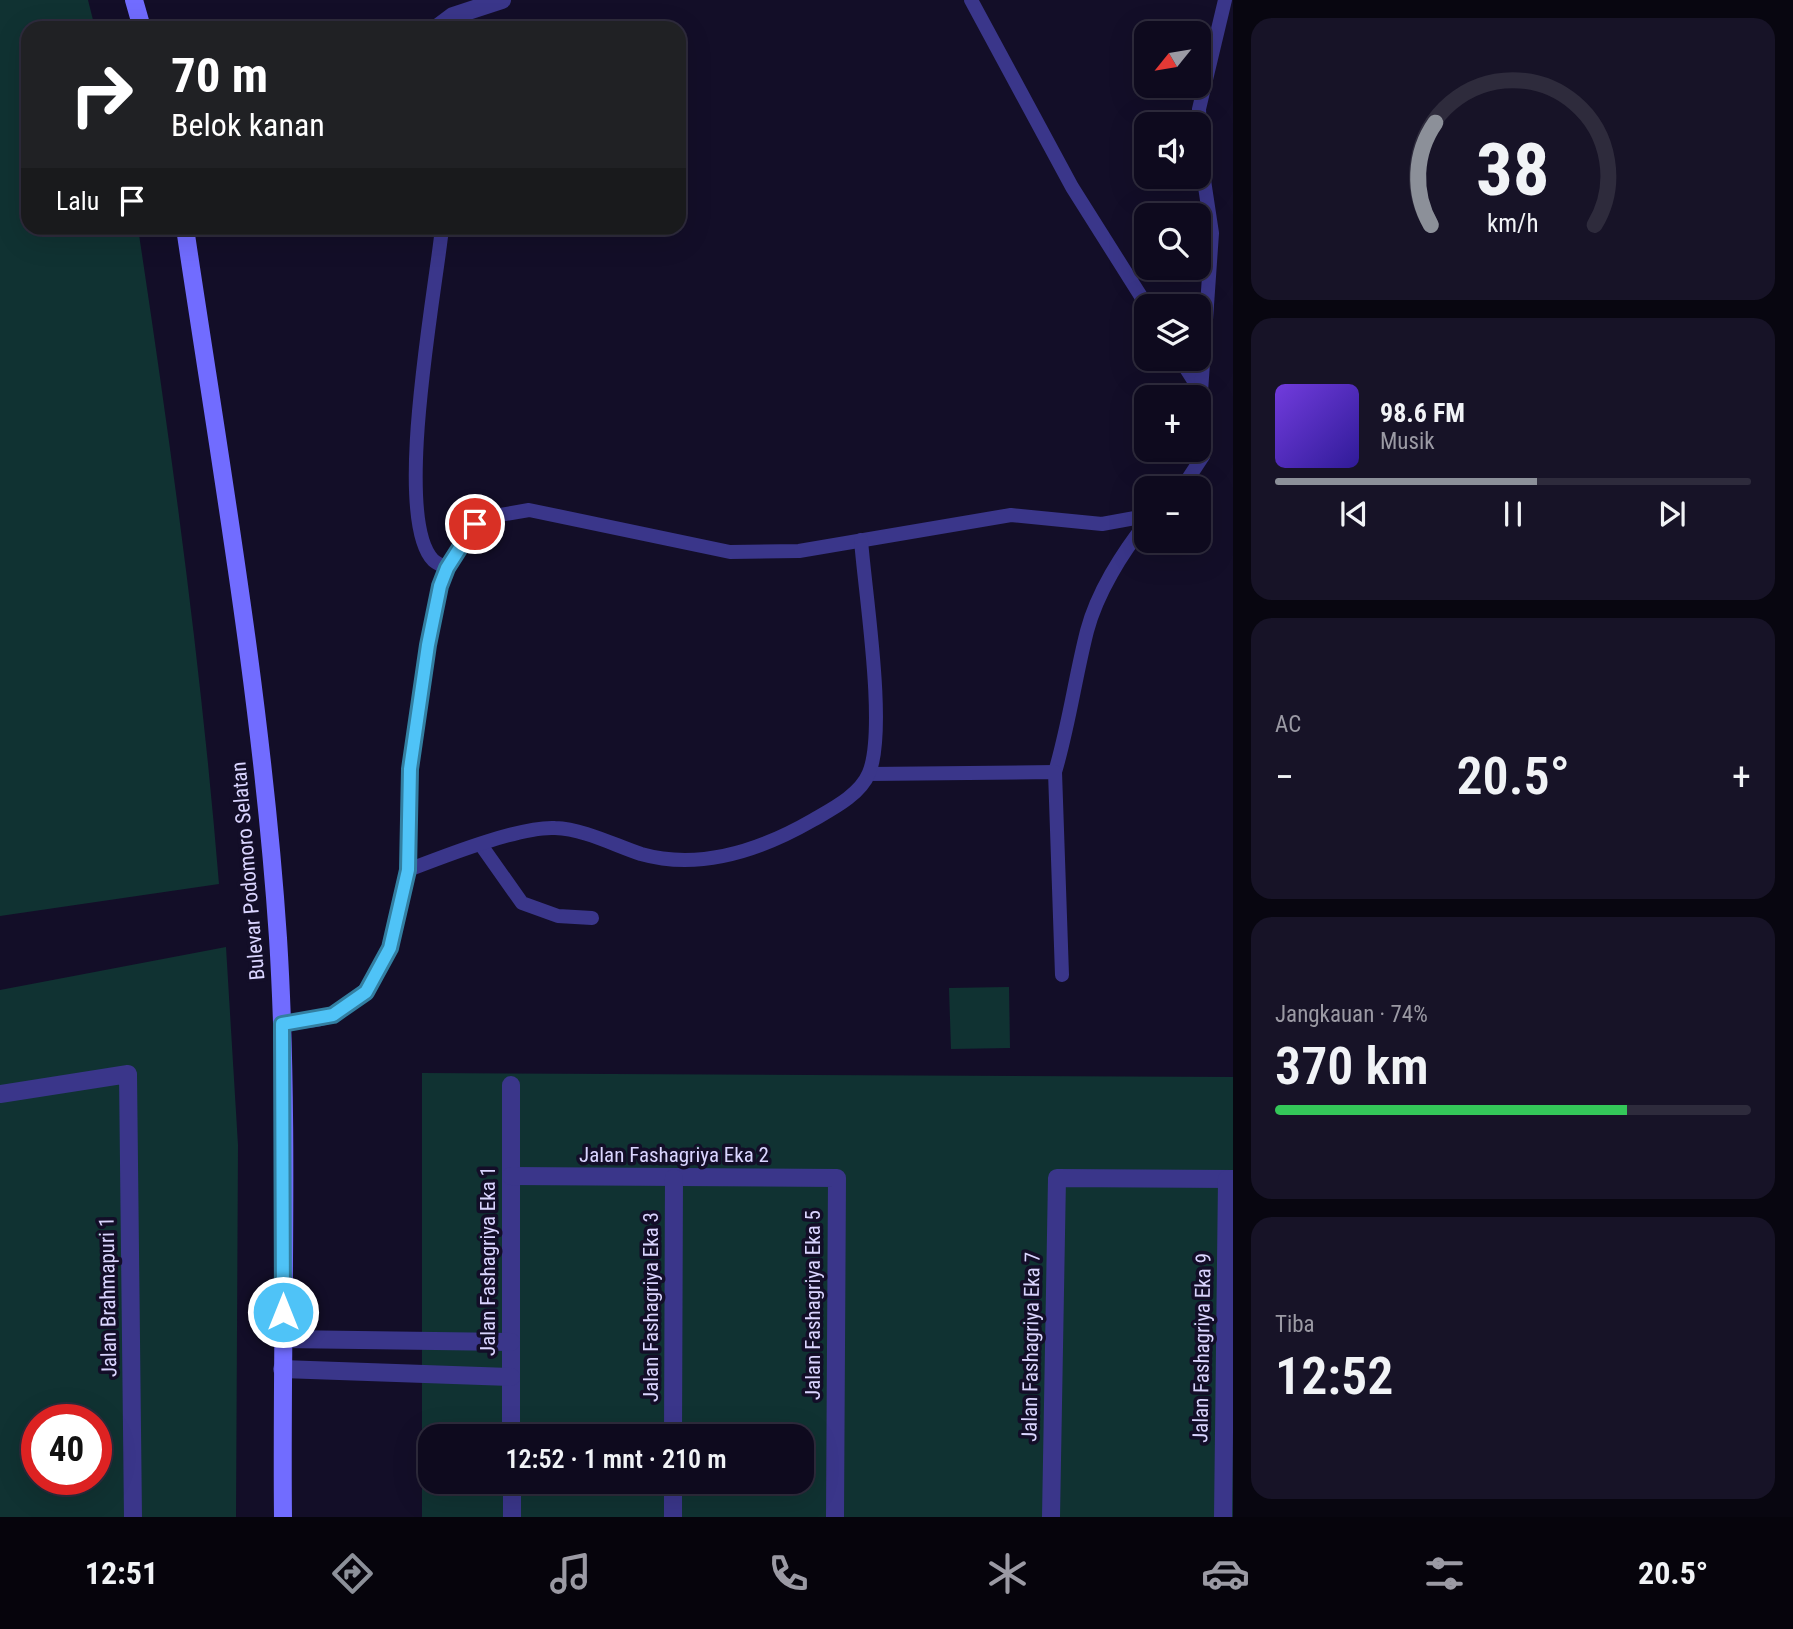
<!DOCTYPE html>
<html lang="id">
<meta charset="utf-8">
<style>
body{margin:0;font-family:"Roboto Condensed",sans-serif;background:#171327;color:#f1f3f6;height:100vh;display:flex;flex-direction:column;font-size:26px;white-space:nowrap}
*{box-sizing:border-box;margin:0}
p{font-size:23px;color:#9b9aa4}
.icon{flex:none;width:38px;height:38px;fill:none;stroke:currentColor;stroke-width:2;stroke-linecap:round;stroke-linejoin:round}
.map{position:relative;flex:1;overflow:hidden}
.sheet{display:flex;flex-direction:column;gap:18px;padding:18px;background:#080610;width:560px}
.sheet>*{flex:none}
.guide{position:absolute;left:21px;top:21px;width:665px;height:214px;border-radius:21px;box-shadow:0 7px 28px #0002,0 0 0 2px #2e2b3c;background:#202124;color:#fff;overflow:hidden}
.needle{width:46px;rotate:240deg}
.controls{position:absolute;left:1134px;top:21px;display:grid;gap:14px}
.controls a{display:grid;place-items:center;width:77px;height:77px;border-radius:14px;background:#0e0a1e;box-shadow:0 7px 28px #0002,0 0 0 2px #2e2b3c;font-size:35px}
.speed{position:absolute;left:21px;top:1404px;display:flex;gap:14px;font-size:35px;font-weight:700;text-align:center}
.speed>*{display:grid;place-content:center;width:91px;height:91px;border-radius:50%;background:#0e0a1e;box-shadow:0 7px 28px #0002,0 0 0 2px #2e2b3c;line-height:1}
.speed .limit{border:10px solid #d22;background:#fff;color:#111}
.pin{position:absolute;display:grid;place-items:center;width:60px;height:60px;color:#fff;margin:-30px;border:4px solid #fff;border-radius:50%;box-shadow:0 2px 7px #0007}
.me{position:absolute;width:77px;margin:-38px;rotate:0deg;stroke-linejoin:round;filter:drop-shadow(0 0 5px #0008)}
.turn{display:flex;align-items:center;gap:24px;height:147px;padding:0 35px;font-size:32px}
.turn .icon{width:91px;height:91px;stroke-width:2.5}
.turn b{display:block;font-size:49px;line-height:60px}
.then{display:flex;align-items:center;height:66px;padding:0 35px;background:#0003;gap:14px;font-size:26px}
.big{font-size:52px;font-weight:600;line-height:1.1}
.sheet .card{flex:1;display:flex;flex-direction:column;justify-content:center;gap:10px;min-width:0;padding:0 24px;border-radius:21px;background:#171327}
.sheet .dial{align-items:center;gap:0}
.dial svg{height:182px;overflow:visible;fill:none;stroke:#2e2b3c;stroke-width:7;stroke-linecap:round;text-anchor:middle}
.dial text{fill:#f1f3f6;stroke:none}
.song{display:flex;align-items:center;gap:21px}
.cover{width:84px;height:84px;border-radius:10px;background:linear-gradient(135deg,hsl(260 70% 55%),hsl(250 70% 35%))}
.played{height:7px;border-radius:4px;background:linear-gradient(90deg,#8c9099 55%,#2e2b3c 55%)}
.keys{display:flex;justify-content:space-around;direction:ltr}
.heat{display:flex;justify-content:space-between;align-items:center;font-size:38px;direction:ltr}
.charge{height:10px;border-radius:5px;background:linear-gradient(90deg,#34c759 74%,#2e2b3c 0)}
.trip{position:absolute;left:418px;top:1424px;width:396px;height:70px;border-radius:21px;background:#0e0a1e;box-shadow:0 7px 28px #0002,0 0 0 2px #2e2b3c;font-weight:600;line-height:70px;text-align:center}
.tab-bar{display:flex;height:112px;justify-content:space-around;align-items:center;background:#06040c;color:#9b9aa4}
.tab-bar .icon{width:49px;height:49px}
.tab-bar .selected{color:#8c9099}
.tab-bar b{font-size:32px;color:#f1f3f6}
main{display:flex;flex:1;min-height:0}
.map>svg:first-child{display:block}
.green{fill:#103232;fill-rule:evenodd}
.lines{fill:none;stroke-linecap:round;stroke-linejoin:round}
.lane{stroke:#3a368a;stroke-width:14}
.street{stroke:#3a368a;stroke-width:18}
.secondary{stroke:#716cff;stroke-width:18}
.route-casing{stroke:#337fa1;stroke-width:18}
.route{stroke:#4fc3f7;stroke-width:12}
.labels{text-anchor:middle;dominant-baseline:central;stroke-width:7;stroke-linejoin:round;paint-order:stroke}
.street-label{font-size:21px;fill:#dad5ff;stroke:#130e28}
</style>
<main>
<div class="map">
<svg width="1233" height="1517" viewBox="0 0 1233 1517">
<rect width="100%" height="100%" fill="#130e28"/>
<g class="green">
<path d="M 0,0 L 88,0 L 95,28 L 28,28 L 28,228 L 138,228 C 171,446 201,664 219,884 L 0,916 Z"/>
<path d="M 226,947 L 238,1145 L 236,1517 L 0,1517 L 0,990 ZM 37,1419 L 96,1419 L 96,1479 L 37,1479 Z"/>
<polygon points="1009,987 1010,1048 951,1049 949,988"/>
<path d="M 422,1073 L 1233,1077 L 1233,1517 L 422,1517 ZM 430,1437 L 802,1437 L 802,1482 L 430,1482 Z"/>
</g>
<g class="lines">
<g class="lane">
<polyline points="971,0 1072,187 1147,306"/>
<path d="M 442,228 C 436,289 392,517 433,560 C 436,563 443,566 447,568"/>
<polyline points="1180,359 1201,392"/>
<polyline points="1182,488 1203,456 1206,438 1201,392 1212,233 1202,167 1199,109 1225,0"/>
<path d="M 1055,772 C 1069,725 1075,678 1087,631 C 1097,593 1122,553 1146,523"/>
<polyline points="869,774 1055,772 1062,975"/>
<polyline points="481,845 522,903 558,916 592,918"/>
<polyline points="408,870 410,769 427,645 440,585 447,568 475,524 488,517 529,510 730,552 799,551 1011,515 1102,524 1146,516"/>
<path d="M 282,1024 C 298,1021 321,1022 335,1014 C 388,986 396,924 408,870 C 442,857 520,826 555,828 C 584,829 614,845 641,854 C 701,871 761,850 813,820 C 832,809 860,795 869,773 C 887,729 865,593 861,540"/>
</g>
<g class="street">
<polyline points="437,28 453,16 502,0"/>
<polyline points="511,1085 511,1437"/>
<polyline points="0,1094 128,1074 133,1517"/>
<polyline points="511,1176 837,1178 835,1517"/>
<polyline points="283,1339 511,1342"/>
<polyline points="282,1369 511,1377"/>
<polyline points="673,1437 674,1178"/>
<polyline points="512,1482 512,1517"/>
<polyline points="673,1517 673,1482"/>
<polyline points="1051,1517 1057,1178 1233,1179"/>
<polyline points="1223,1517 1227,1179"/>
</g>
<g class="secondary">
<polyline points="134,0 142,28"/>
<path d="M 185,228 C 220,463 262,699 278,938 C 290,1130 281,1324 283,1517"/>
</g>
</g>
<g class="lines">
<g class="route-casing">
<polyline id="route" points="283,1312 282,1024 333,1015 366,992 390,948 408,870 410,769 428,645 440,586 447,568 475,524"/>
</g>
<use href="#route" class="route"/>
</g>
<g class="labels">
<g class="street-label">
<text transform="translate(248 871) rotate(-95)">Bulevar Podomoro Selatan</text>
<text x="674" y="1155">Jalan Fashagriya Eka 2</text>
<text transform="translate(488 1261) rotate(-90)">Jalan Fashagriya Eka 1</text>
<text transform="translate(108 1297) rotate(-91)">Jalan Brahmapuri 1</text>
<text transform="translate(813 1305) rotate(-90)">Jalan Fashagriya Eka 5</text>
<text transform="translate(651 1307) rotate(-90)">Jalan Fashagriya Eka 3</text>
<text transform="translate(1031 1347) rotate(-89)">Jalan Fashagriya Eka 7</text>
<text transform="translate(1202 1348) rotate(-89)">Jalan Fashagriya Eka 9</text>
</g>
</g>
</svg>
<div class="controls">
<a><svg class="needle" viewBox="-14 -14 28 28"><path d="M0-13l5 13h-10z" fill="#e53935"/><path d="M0 13l5-13h-10z" fill="#9b9aa4"/></svg></a>
<a><svg class="icon" aria-label="sound" viewBox="0 0 24 24"><path d="M4 9h4l5-4v14l-5-4H4zM17 9q2 3 0 6"/></svg></a>
<a><svg class="icon" aria-label="search" viewBox="0 0 24 24"><circle cx="10" cy="10" r="6"/><path d="M15 15l6 6"/></svg></a>
<a><svg class="icon" aria-label="layers" viewBox="0 0 24 24"><path d="M12 4l9 5-9 5-9-5zM3 14l9 5 9-5"/></svg></a>
<a>+</a>
<a>−</a>
</div>
<div class="speed"><div class="limit">40</div></div>
<div class="pin" style="left:475px;top:524px;background:#d93025"><svg class="icon" aria-label="arrive" viewBox="0 0 24 24"><path d="M6 21V4h12l-3 4 3 4H6"/></svg></div>
<svg class="me" style="left:283px;top:1312px" viewBox="-20 -20 40 40"><circle r="17" fill="#4fc3f7" stroke="#fff" stroke-width="3"/><path d="M0-11L8 9 0 5-8 9z" fill="#fff"/></svg>
<div class="trip">12:52 · 1 mnt · 210 m</div>
<div class="guide">
<div class="turn"><svg class="icon" aria-label="right" viewBox="0 0 24 24"><path d="M7 20v-9h11M14 6l5 5-5 5"/></svg><div><b>70 m</b>Belok kanan</div></div>
<div class="then">Lalu<svg class="icon" aria-label="arrive" viewBox="0 0 24 24"><path d="M6 21V4h12l-3 4 3 4H6"/></svg></div>
</div>
</div>
<section class="sheet">
<div class="card dial"><svg viewBox="0 0 100 80">
<path d="M14 69A42 42 0 1 1 86 69"/>
<path d="M14 69A42 42 0 0 1 16 24" stroke="#8c9099"/>
<text x="50" y="56" font-size="32" font-weight="700">38</text>
<text x="50" y="72" font-size="11">km/h</text>
</svg></div>
<div class="card">
<div class="song"><i class="cover"></i><div><b>98.6 FM</b><p>Musik</p></div></div>
<div class="played"></div>
<div class="keys"><svg class="icon" aria-label="previous" viewBox="0 0 24 24"><path d="M18 5L8 12l10 7zM5 5v14"/></svg><svg class="icon" aria-label="pause" viewBox="0 0 24 24"><path d="M8 5v14M16 5v14"/></svg><svg class="icon" aria-label="next" viewBox="0 0 24 24"><path d="M6 5l10 7-10 7zM19 5v14"/></svg></div>
</div>
<div class="card"><p>AC</p>
<div class="heat"><a>−</a><b class="big">20.5°</b><a>+</a></div>
</div>
<div class="card"><p>Jangkauan · 74%</p><b class="big">370 km</b><div class="charge"></div></div>
<div class="card"><p>Tiba</p><b class="big">12:52</b></div>
</section>
</main>
<nav class="tab-bar">
<b>12:51</b>
<svg class="icon selected" aria-label="directions" viewBox="0 0 24 24"><path d="M12 3l9 9-9 9-9-9zM9 14v-3h6M13 9l2 2-2 2"/></svg>
<svg class="icon" aria-label="music" viewBox="0 0 24 24"><path d="M9 18V5l10-2v13"/><circle cx="6" cy="18" r="3"/><circle cx="16" cy="16" r="3"/></svg>
<svg class="icon" aria-label="phone" viewBox="0 0 24 24"><path d="M5 4h4l2 5-3 2q2 4 5 5l2-3 5 2v4C11 20 4 13 5 4z"/></svg>
<svg class="icon" aria-label="climate" viewBox="0 0 24 24"><path d="M12 3v18M4 7l16 10M4 17L20 7"/></svg>
<svg class="icon" aria-label="car" viewBox="0 0 24 24"><path d="M5 17H2v-5l4-1 3-4h7l3 4 3 1v5h-3M9 17h6M6 11h13"/><circle cx="7" cy="17" r="2"/><circle cx="17" cy="17" r="2"/></svg>
<svg class="icon" aria-label="filters" viewBox="0 0 24 24"><path d="M4 7h16M4 17h16"/><circle cx="9" cy="7" r="2"/><circle cx="15" cy="17" r="2"/></svg>
<b>20.5°</b>
</nav>
